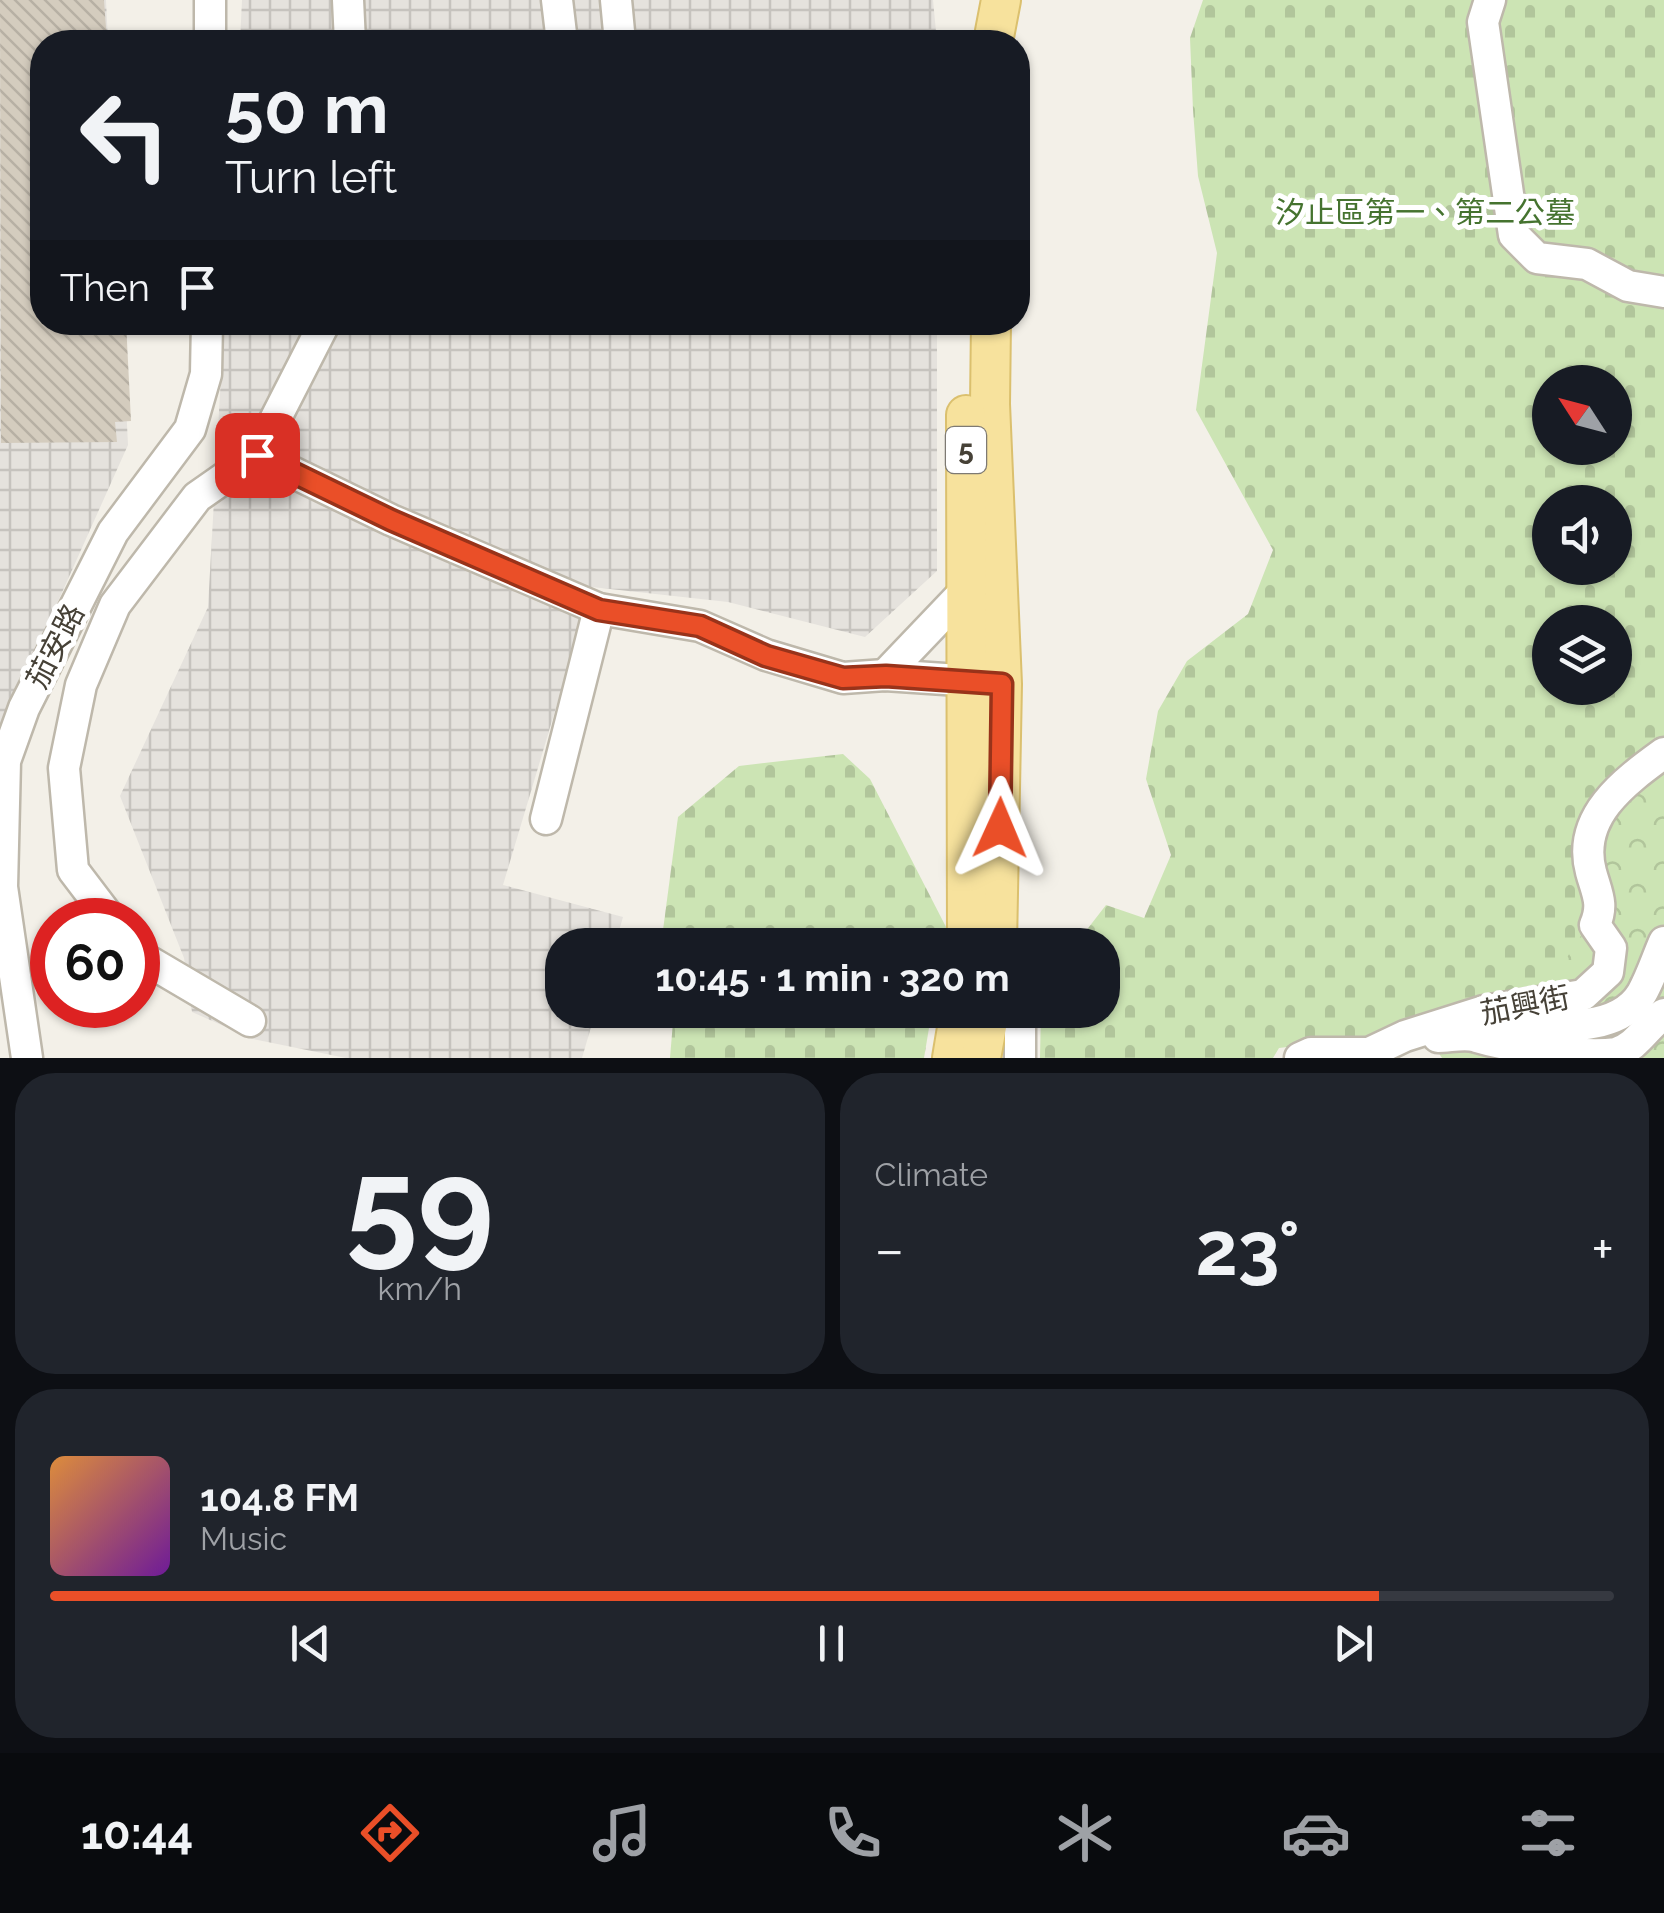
<!DOCTYPE html>
<meta charset="utf-8">
<style>
body{margin:0;font-family:Raleway,"Noto Sans TC",sans-serif;background:#20242c;color:#f1f3f6;height:100vh;display:flex;flex-direction:column;font-size:38px;white-space:nowrap}
*{box-sizing:border-box;margin:0}
p{font-size:32px;color:#9ea1a6}
.icon{flex:none;width:55px;height:55px;fill:none;stroke:currentColor;stroke-width:2;stroke-linecap:round;stroke-linejoin:round}
.map{position:relative;height:1058px;overflow:hidden}
.sheet{display:flex;flex-direction:column;gap:15px;padding:15px;background:#0d0f14;flex:1}
.sheet>*{flex:none}
.top-card{position:absolute;left:30px;top:30px;width:1000px;height:305px;border-radius:40px;box-shadow:0 2px 8px #0004;background:#171b24;color:#f1f3f6;overflow:hidden}
.needle{width:65px;rotate:306deg}
.tools{position:absolute;left:1532px;top:365px;display:grid;gap:20px}
.tools a{display:grid;place-items:center;width:100px;height:100px;border-radius:50%;background:#171b24;box-shadow:0 2px 8px #0004;font-size:50px}
.speed{position:absolute;left:30px;top:898px;display:flex;gap:20px;font-size:50px;font-weight:700;text-align:center}
.speed>*{display:grid;place-content:center;width:130px;height:130px;border-radius:50%;background:#171b24;box-shadow:0 2px 8px #0004;line-height:1}
.speed .limit{border:15px solid #d22;background:#fff;color:#111}
.pin{position:absolute;display:grid;place-items:center;width:85px;height:85px;color:#fff;margin:-42px;border-radius:20px;box-shadow:0 5px 15px #0006}
.me{position:absolute;width:110px;margin:-55px;rotate:1deg;stroke-linejoin:round;filter:drop-shadow(0 0 8px #0008)}
.turn{display:flex;align-items:center;gap:35px;height:210px;padding:0 30px;font-size:45px}
.turn .icon{width:130px;height:130px;stroke-width:2.5}
.turn b{display:block;font-size:70px;line-height:85px}
.then{display:flex;align-items:center;height:95px;padding:0 30px;background:#0003;gap:20px;font-size:38px}
.big{font-size:75px;font-weight:700;line-height:1.1}
.sheet .card{flex:1;display:flex;flex-direction:column;justify-content:center;gap:15px;min-width:0;padding:0 35px;border-radius:40px;background:#20242c}
.sheet .dial{align-items:center;gap:0}
.dial b{font-size:130px;line-height:1}
.song{display:flex;align-items:center;gap:30px}
.cover{width:120px;height:120px;border-radius:15px;background:linear-gradient(135deg,hsl(30 70% 55%),hsl(280 70% 35%))}
.played{height:10px;border-radius:5px;background:linear-gradient(90deg,#ea4f28 85%,#363941 85%)}
.keys{display:flex;justify-content:space-around;direction:ltr}
.heat{display:flex;justify-content:space-between;align-items:center;font-size:55px;direction:ltr}
.sheet .tiles{flex:1;display:grid;gap:15px;grid-template-columns:1fr 1fr}
.card:last-child{grid-column:span 2}
.trip{position:absolute;left:545px;top:928px;width:575px;height:100px;border-radius:40px;background:#171b24;box-shadow:0 2px 8px #0004;font-weight:700;line-height:100px;text-align:center}
.menu{display:flex;height:160px;justify-content:space-around;align-items:center;background:#090b0e;color:#9ea1a6}
.menu .icon{width:70px;height:70px}
.menu .active{color:#ea4f28}
.menu b{font-size:45px;color:#f1f3f6}
.map>svg:first-child{display:block}
.industrial{fill:url(#industrial-grid)}
.forest{fill:url(#forest-crowns)}
.cemetery{fill:url(#cemetery-stones);fill-rule:evenodd}
.building{fill:url(#building-back-hatch)}
.lines{fill:none;stroke-linecap:round;stroke-linejoin:round}
.minor-casing{stroke:#beb8ab;stroke-width:35}
.major-casing{stroke:#dbc06e;stroke-width:42}
.minor{stroke:#fff;stroke-width:30}
.major{stroke:#f7e29d;stroke-width:38}
.route-casing{stroke:#98331a;stroke-width:25}
.route{stroke:#ea4f28;stroke-width:18}
.labels{text-anchor:middle;dominant-baseline:central;stroke-width:10;stroke-linejoin:round;paint-order:stroke}
.shield{fill:#fff;stroke:#7e7a73;stroke-width:2.5}
.shield-label{font-size:28px;font-weight:bold;fill:#464137}
.park-label{font-size:30px;fill:#45732f;stroke:#fff}
.street-label{font-size:30px;fill:#464137;stroke:#fff}
</style>
<div class="map">
<svg width="1664" height="1058" viewBox="0 0 1664 1058">
<defs>
<pattern id="industrial-grid" width="8" height="8" patternUnits="userSpaceOnUse" patternTransform="scale(2.5)"><rect width="8" height="8" fill="#e5e2dd"/><path d="M0 4h8M4 0v8" fill="none" stroke="#c6c3be"/></pattern>
<pattern id="forest-crowns" width="20" height="18" patternUnits="userSpaceOnUse" patternTransform="scale(2.5)"><rect width="20" height="18" fill="#cce4b4"/><path d="M2 6a3 3 0 1 1 6 0M12 15a3 3 0 1 1 6 0" fill="none" stroke="#b1c59b"/></pattern>
<pattern id="cemetery-stones" width="16" height="16" patternUnits="userSpaceOnUse" patternTransform="scale(2.5)"><rect width="16" height="16" fill="#cce4b4"/><path d="M2 7V4a2 2 0 0 1 4 0v3zM10 15v-3a2 2 0 0 1 4 0v3z" fill="#b1c59b"/></pattern>
<pattern id="building-back-hatch" width="6" height="6" patternUnits="userSpaceOnUse" patternTransform="scale(2.5)"><rect width="6" height="6" fill="#d4ccbe"/><path d="M-1 5l2 2M0 0l6 6M5-1l2 2" fill="none" stroke="#b7b0a4"/></pattern>
</defs>
<rect width="100%" height="100%" fill="#f3f0e8"/>
<g class="industrial">
<polygon points="0,0 106,0 108,42 42,42 42,322 122,323 128,445 0,731"/>
<polygon points="242,0 933,0 937,42 240,42"/>
<polygon points="224,323 937,323 937,571 865,637 728,602 592,587 503,885 623,917 615,945 562,945 562,1010 596,1010 582,1058 346,1058 253,1039 192,1012 184,958 120,796 208,607"/>
</g>
<polygon class="forest" points="1664,763 1664,1058 1442,1058 1434,1046 1574,945 1597,911 1591,849 1622,796"/>
<g class="cemetery">
<path d="M 1203,0 L 1664,0 L 1664,763 L 1622,796 L 1591,849 L 1597,911 L 1544,993 L 1364,1045 L 1328,1042 L 1279,1048 L 1273,1058 L 1040,1058 L 1041,1010 L 1102,1010 L 1102,945 L 1075,945 L 1106,905 L 1144,918 L 1171,855 L 1146,779 L 1158,711 L 1187,661 L 1248,614 L 1273,550 L 1196,410 L 1217,253 L 1198,176 L 1193,110 L 1190,38 ZM 1550,382 L 1615,382 L 1615,448 L 1550,448 ZM 1550,502 L 1615,502 L 1615,568 L 1550,568 ZM 1550,622 L 1615,622 L 1615,688 L 1550,688 Z"/>
<polygon points="843,754 870,779 946,927 943,945 661,945 678,817 739,766"/>
<polygon points="674,1010 932,1010 924,1058 670,1058"/>
</g>
<polygon class="building" points="0,0 104,0 107,42 42,42 42,322 126,322 131,421 115,422 117,442 1,443"/>
<g class="lines">
<g class="minor-casing">
<g id="minor">
<polyline points="348,0 350,42"/>
<polyline points="557,0 562,42"/>
<polyline points="616,0 620,42"/>
<polyline points="1490,0 1483,22 1514,235 1537,258 1587,264 1628,286 1664,292"/>
<polyline points="210,42 210,0"/>
<polyline points="257,455 325,322"/>
<polyline points="885,675 968,588 980,586"/>
<polyline points="546,819 599,609"/>
<polyline points="111,920 73,870 64,768 81,685 115,605 197,497 257,455 391,520 599,609 700,626 766,655 843,678 885,675 989,682"/>
<polyline points="138,955 250,1021"/>
<polyline points="1015,1010 1020,1020 1020,1058"/>
<path d="M 1512,1023 C 1552,1026 1618,1034 1642,993 C 1651,977 1657,958 1664,942"/>
<path d="M 1438,1037 C 1450,1037 1466,1033 1477,1037 C 1511,1047 1582,1058 1616,1053 C 1638,1046 1646,1026 1664,1014"/>
<polyline points="27,1058 2,887 5,761 24,708 113,532 190,429 206,374 207,322"/>
<path d="M 1300,1058 L 1311,1053 L 1369,1053 L 1405,1036 L 1484,1011 L 1583,995 L 1608,972 L 1611,948 L 1595,925 C 1604,904 1597,894 1591,872 C 1576,817 1624,782 1664,753"/>
</g>
</g>
<g class="major-casing">
<g id="major">
<polyline points="993,42 1001,0"/>
<polyline points="991,322 990,404 1002,684 997,945"/>
<polyline points="966,415 967,945"/>
<polyline points="952,1058 960,1010"/>
<polyline points="981,1058 990,1010"/>
</g>
</g>
<use href="#minor" class="minor"/>
<use href="#major" class="major"/>
</g>
<g class="lines">
<g class="route-casing">
<polyline id="route" points="257,455 391,520 599,610 700,626 766,656 843,678 886,676 1002,684 1000,828"/>
</g>
<use href="#route" class="route"/>
</g>
<g class="labels">
<rect class="shield" x="946" y="427" width="40" height="46" rx="8"/>
<g class="shield-label">
<text x="966" y="450">5</text>
</g>
<g class="park-label">
<text x="1425" y="212">汐止區第一、第二公墓</text>
</g>
<g class="street-label">
<text transform="translate(55 646) rotate(-63)">茄安路</text>
<text transform="translate(1525 1005) rotate(-11)">茄興街</text>
</g>
</g>
</svg>
<div class="tools">
<a><svg class="needle" viewBox="-14 -14 28 28"><path d="M0-13l5 13h-10z" fill="#e53935"/><path d="M0 13l5-13h-10z" fill="#9ea1a6"/></svg></a>
<a><svg class="icon" aria-label="sound" viewBox="0 0 24 24"><path d="M4 9h4l5-4v14l-5-4H4zM17 9q2 3 0 6"/></svg></a>
<a><svg class="icon" aria-label="layers" viewBox="0 0 24 24"><path d="M12 4l9 5-9 5-9-5zM3 14l9 5 9-5"/></svg></a>
</div>
<div class="speed"><div class="limit">60</div></div>
<div class="pin" style="left:257px;top:455px;background:#d93025"><svg class="icon" aria-label="arrive" viewBox="0 0 24 24"><path d="M6 21V4h12l-3 4 3 4H6"/></svg></div>
<svg class="me" style="left:1000px;top:828px" viewBox="-20 -20 40 40"><path d="M0-17L14 15 0 8-14 15z" fill="#ea4f28" stroke="#fff" stroke-width="4"/></svg>
<div class="trip">10:45 · 1 min · 320 m</div>
<div class="top-card">
<div class="turn"><svg class="icon" aria-label="left" viewBox="0 0 24 24"><path d="M17 20v-9H6M10 6l-5 5 5 5"/></svg><div><b>50 m</b>Turn left</div></div>
<div class="then">Then<svg class="icon" aria-label="arrive" viewBox="0 0 24 24"><path d="M6 21V4h12l-3 4 3 4H6"/></svg></div>
</div>
</div>
<section class="sheet">
<div class="tiles">
<div class="card dial"><b>59</b><p>km/h</p></div>
<div class="card"><p>Climate</p>
<div class="heat"><a>−</a><b class="big">23°</b><a>+</a></div>
</div>
<div class="card">
<div class="song"><i class="cover"></i><div><b>104.8 FM</b><p>Music</p></div></div>
<div class="played"></div>
<div class="keys"><svg class="icon" aria-label="previous" viewBox="0 0 24 24"><path d="M18 5L8 12l10 7zM5 5v14"/></svg><svg class="icon" aria-label="pause" viewBox="0 0 24 24"><path d="M8 5v14M16 5v14"/></svg><svg class="icon" aria-label="next" viewBox="0 0 24 24"><path d="M6 5l10 7-10 7zM19 5v14"/></svg></div>
</div>
</div>
</section>
<nav class="menu">
<b>10:44</b>
<svg class="icon active" aria-label="directions" viewBox="0 0 24 24"><path d="M12 3l9 9-9 9-9-9zM9 14v-3h6M13 9l2 2-2 2"/></svg>
<svg class="icon" aria-label="music" viewBox="0 0 24 24"><path d="M9 18V5l10-2v13"/><circle cx="6" cy="18" r="3"/><circle cx="16" cy="16" r="3"/></svg>
<svg class="icon" aria-label="phone" viewBox="0 0 24 24"><path d="M5 4h4l2 5-3 2q2 4 5 5l2-3 5 2v4C11 20 4 13 5 4z"/></svg>
<svg class="icon" aria-label="climate" viewBox="0 0 24 24"><path d="M12 3v18M4 7l16 10M4 17L20 7"/></svg>
<svg class="icon" aria-label="car" viewBox="0 0 24 24"><path d="M5 17H2v-5l4-1 3-4h7l3 4 3 1v5h-3M9 17h6M6 11h13"/><circle cx="7" cy="17" r="2"/><circle cx="17" cy="17" r="2"/></svg>
<svg class="icon" aria-label="filters" viewBox="0 0 24 24"><path d="M4 7h16M4 17h16"/><circle cx="9" cy="7" r="2"/><circle cx="15" cy="17" r="2"/></svg>
</nav>
